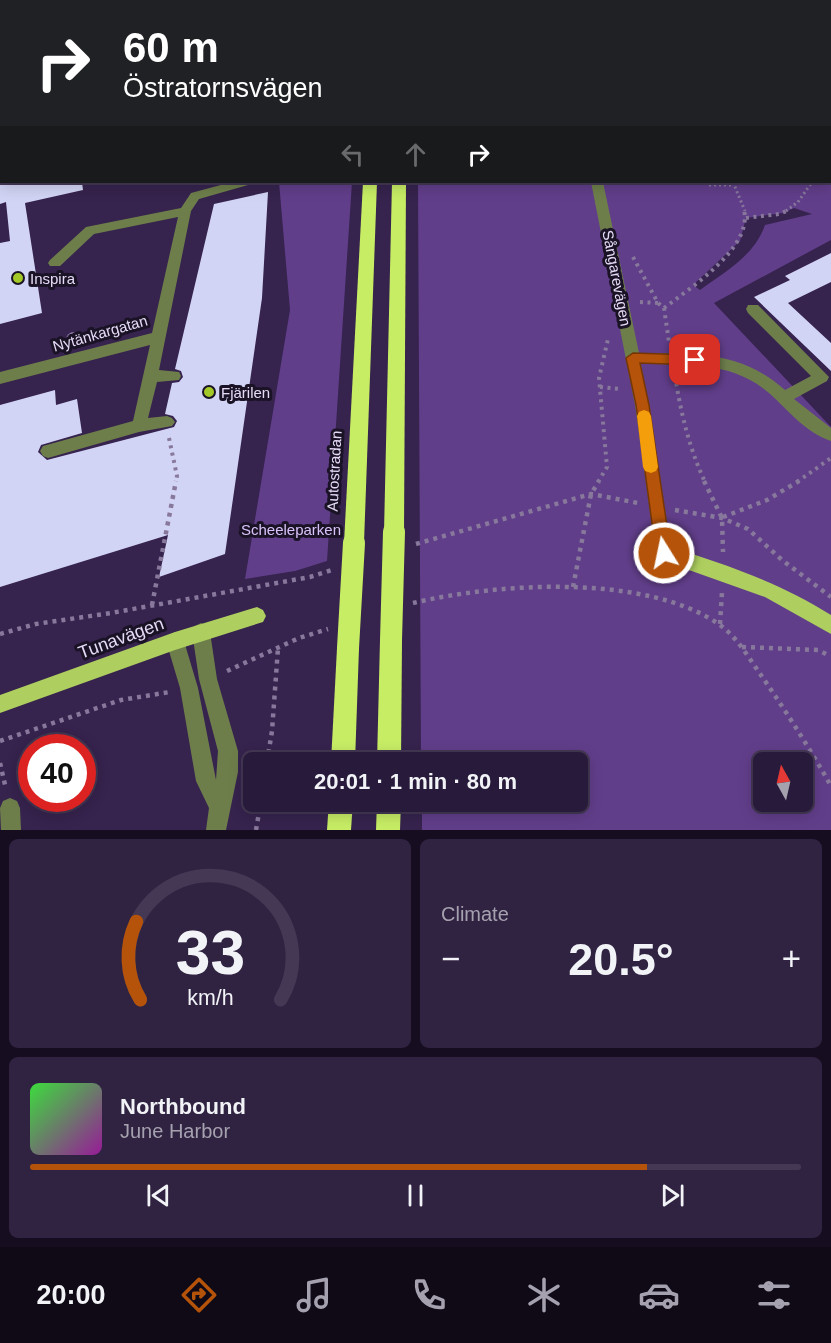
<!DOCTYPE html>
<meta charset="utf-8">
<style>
body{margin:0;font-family:Arial,sans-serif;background:#302342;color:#f1f3f6;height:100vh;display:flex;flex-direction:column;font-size:22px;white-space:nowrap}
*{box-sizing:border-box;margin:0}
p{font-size:20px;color:#a5a1af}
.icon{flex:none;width:33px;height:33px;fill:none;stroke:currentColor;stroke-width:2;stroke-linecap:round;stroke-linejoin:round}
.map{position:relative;height:830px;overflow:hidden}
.panel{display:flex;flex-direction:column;gap:9px;padding:9px;background:#160e20;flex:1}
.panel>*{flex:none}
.banner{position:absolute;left:0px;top:0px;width:831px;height:183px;box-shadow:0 3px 15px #0003,0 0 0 2px #443854;background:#202124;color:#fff;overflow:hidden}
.needle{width:39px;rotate:352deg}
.fabs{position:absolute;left:753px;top:752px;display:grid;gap:12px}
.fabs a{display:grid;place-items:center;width:60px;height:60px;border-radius:9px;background:#281a3a;box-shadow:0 3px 15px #0003,0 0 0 2px #443854;font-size:30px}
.speed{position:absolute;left:18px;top:734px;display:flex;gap:12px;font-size:30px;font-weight:700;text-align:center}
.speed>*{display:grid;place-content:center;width:78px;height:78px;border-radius:50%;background:#281a3a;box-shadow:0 3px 15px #0003,0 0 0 2px #443854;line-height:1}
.speed .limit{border:9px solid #d22;background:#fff;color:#111}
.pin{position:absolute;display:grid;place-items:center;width:51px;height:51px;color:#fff;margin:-26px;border-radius:12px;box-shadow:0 3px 9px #0006}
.me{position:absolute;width:66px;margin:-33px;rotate:350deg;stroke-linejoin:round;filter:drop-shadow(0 0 4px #0008)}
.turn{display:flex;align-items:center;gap:21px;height:126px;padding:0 24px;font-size:27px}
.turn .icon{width:78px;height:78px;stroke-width:2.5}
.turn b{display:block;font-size:42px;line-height:51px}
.lanes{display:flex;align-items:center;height:57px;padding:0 24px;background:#0003;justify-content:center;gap:30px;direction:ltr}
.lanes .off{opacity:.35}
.big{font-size:45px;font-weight:700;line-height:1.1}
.panel .card{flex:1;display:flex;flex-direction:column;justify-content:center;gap:9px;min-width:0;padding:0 21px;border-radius:9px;background:#302342}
.panel .dial{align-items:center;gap:0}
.dial svg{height:156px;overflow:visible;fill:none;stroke:#443854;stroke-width:7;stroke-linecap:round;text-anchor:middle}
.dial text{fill:#f1f3f6;stroke:none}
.song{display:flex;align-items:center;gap:18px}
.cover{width:72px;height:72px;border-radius:9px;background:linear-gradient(135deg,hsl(120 70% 55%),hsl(300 70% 35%))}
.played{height:6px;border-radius:3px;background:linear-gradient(90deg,#b45309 80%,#443854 80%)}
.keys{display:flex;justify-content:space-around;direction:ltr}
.heat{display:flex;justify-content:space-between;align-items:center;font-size:33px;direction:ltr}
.panel .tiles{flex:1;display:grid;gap:9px;grid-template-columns:1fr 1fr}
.card:last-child{grid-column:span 2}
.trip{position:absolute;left:243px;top:752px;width:345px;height:60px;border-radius:9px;background:#281a3a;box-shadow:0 3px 15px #0003,0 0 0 2px #443854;font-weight:700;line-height:60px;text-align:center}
.dock{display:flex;height:96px;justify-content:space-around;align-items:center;background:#100a17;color:#a5a1af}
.dock .icon{width:42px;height:42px}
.dock .current{color:#b45309}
.dock b{font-size:27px;color:#f1f3f6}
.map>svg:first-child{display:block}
.green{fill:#613e8a;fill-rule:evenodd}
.building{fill:#d2d4f5}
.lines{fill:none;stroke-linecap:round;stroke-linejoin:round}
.path-far2{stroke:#87789c;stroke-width:3;stroke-dasharray:2 3;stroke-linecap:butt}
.path-far1{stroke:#87789c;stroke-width:4;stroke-dasharray:3 4.5;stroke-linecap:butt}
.path{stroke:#87789c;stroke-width:4.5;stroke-dasharray:4 5;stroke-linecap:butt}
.minor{fill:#6e7e4b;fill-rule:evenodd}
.major{fill:#aece5f;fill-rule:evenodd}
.highway{fill:#c7ed65;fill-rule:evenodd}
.highway-bridge{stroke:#c7ed65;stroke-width:22}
.tree{fill:#907bad}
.route{fill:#b45309;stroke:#753606;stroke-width:1.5}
.slow{fill:#f59e0b}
.poi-dot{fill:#a2c927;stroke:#1a1225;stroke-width:2}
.labels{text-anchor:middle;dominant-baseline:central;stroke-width:6;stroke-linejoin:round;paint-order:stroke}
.poi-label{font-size:15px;fill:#e5dbf6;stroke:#1a1225;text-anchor:start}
.street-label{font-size:15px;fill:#e5dbf6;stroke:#1a1225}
.park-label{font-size:15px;fill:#d9c3fa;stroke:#1a1225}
.near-street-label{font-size:18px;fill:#e5dbf6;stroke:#1a1225}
</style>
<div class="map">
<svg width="831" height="830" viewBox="0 0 831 830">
<rect width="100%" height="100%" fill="#36234e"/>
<g class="green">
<path d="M 812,0 L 831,0 L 831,240 L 714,303 L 831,427 L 831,830 L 422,830 L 422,801 L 578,801 L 578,762 L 421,762 L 418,182 L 830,182 L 830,2 L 810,1 ZM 794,208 L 812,214 L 765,225 C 754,256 726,271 700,290 L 693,285 L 740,241 L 746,218 L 783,213 ZM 764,762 L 802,762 L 802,801 L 764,801 Z"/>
<polygon points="279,182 352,182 327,561 295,571 245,579 290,310"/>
</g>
<g class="building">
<polygon points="0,182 82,182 83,190 25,203 42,313 0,324 0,243 10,241 6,202 0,204"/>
<polygon points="268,192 262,298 225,554 159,577 168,535 0,587 0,405 55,390 56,405 77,399 82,433 41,445 38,452 47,460 174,427 177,421 173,416 165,414 172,383 179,382 183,377 181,371 175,369 214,204"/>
<polygon points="831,253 831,282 788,303 831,343 831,371 754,297 790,280 785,276"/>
</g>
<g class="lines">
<g class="path-far2">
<polyline points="739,0 741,2"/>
<polyline points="179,2 182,0"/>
<polyline points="810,2 812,0"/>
<polyline points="733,182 745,211"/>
<polyline points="709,185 734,185"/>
<polyline points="786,211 798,202 812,182"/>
</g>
<g class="path-far1">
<polyline points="746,218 779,214 789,210"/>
<polyline points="633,257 658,303 664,308 669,342"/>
<polyline points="640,302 658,303"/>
<path d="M 664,308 C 690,288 753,248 744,210"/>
<path d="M 675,376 C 681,413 689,448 705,482"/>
<polyline points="600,387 620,389"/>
<polyline points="169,438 177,476 176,482"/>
<polyline points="598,482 607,467 599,378 608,339"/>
<polyline points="797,482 831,458"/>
</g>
<g class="path">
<polyline points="704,481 722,518 723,552"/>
<polyline points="675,510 722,518 748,529 782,560 831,597"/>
<polyline points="723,517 767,500 799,481"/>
<polyline points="416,544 591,494 638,503"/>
<polyline points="573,587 591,494 599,481"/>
<path d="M 413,603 C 497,583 646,573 720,625 C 738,638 750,660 763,678 C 787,713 810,749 831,786"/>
<polyline points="152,605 176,481"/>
<polyline points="720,624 722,592"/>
<polyline points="0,634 36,624 111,613 310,577 332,570"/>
<polyline points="742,647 818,650 828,655"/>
<polyline points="227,671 299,638 328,629"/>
<polyline points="0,741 121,700 170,692"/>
<polyline points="267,762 272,731 278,648"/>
<polyline points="0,763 6,789"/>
<polyline points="256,830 261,801"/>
</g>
<g class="minor">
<rect x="288" y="0" width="10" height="2"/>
<rect x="557" y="0" width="10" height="2"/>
<rect x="0" y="114" width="2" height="6"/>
<polygon points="232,182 250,182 248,185 199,199 191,211 159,370 179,372 181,376 179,380 157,382 148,418 167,416 172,418 175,422 172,426 139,432 48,458 43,456 40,451 43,446 133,421 150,345 0,384 0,372 152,333 178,217 94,234 60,266 50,266 48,263 50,260 86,227 181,208 191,193"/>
<path d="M 591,182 L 603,182 L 639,353 C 694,354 740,350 785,390 L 811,376 L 748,313 L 746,309 L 748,305 L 758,305 L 829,377 L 827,381 L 794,399 L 831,428 L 831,441 C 806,433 788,410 769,393 C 732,361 687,365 641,364 L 672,553 L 670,559 L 664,561 L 658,559 L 656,553 L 635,405 Z"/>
<polygon points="201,623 207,626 210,632 217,679 238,751 238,772 226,830 206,830 209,808 196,781 180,688 166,641 169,635 175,632 181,635 184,641 198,688 216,780 218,751 199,679 192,632 195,626"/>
<polygon points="10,798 17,801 20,808 21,830 1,830 0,808 3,801"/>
</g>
<g class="major">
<path d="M 664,545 C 722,563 779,582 831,615 L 831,634 L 765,597 L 658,559 L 656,553 L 658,547 Z"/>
<polygon points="257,607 263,610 266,616 263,622 175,650 0,713 0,695 175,632"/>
</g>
<g class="highway">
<rect x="372" y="0" width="12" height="2"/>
<rect x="396" y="0" width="12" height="2"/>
<polygon points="363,182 377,182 364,543 361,550 354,552 347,550 344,543"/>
<polygon points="392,182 406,182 404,532 401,538 394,541 387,538 384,532"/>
<polygon points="391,629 399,632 402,640 401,762 377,762 380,640 383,632"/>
<polygon points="348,637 356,640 359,648 355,762 331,762 337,648 340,640"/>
<polygon points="329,801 353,801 351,830 327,830"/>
<polygon points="377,801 401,801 400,830 376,830"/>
</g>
<g class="highway-bridge">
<polyline points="391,640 394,532"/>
<polyline points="348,648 354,543"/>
</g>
</g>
<circle class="tree" cx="74" cy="340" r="8"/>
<polygon class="route" points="633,353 695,355 701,360 695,365 640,363 649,405 671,553 669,558 664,560 658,558 656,553 636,405 626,358"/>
<polygon class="slow" points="644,410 649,412 651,416 658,467 656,471 651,473 645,471 643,467 637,416 639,412"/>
<g class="poi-dot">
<circle cx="18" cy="278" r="6"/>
<circle cx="209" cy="392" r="6"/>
</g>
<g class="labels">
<g class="poi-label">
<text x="30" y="278">Inspira</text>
<text x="221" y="392">Fjärilen</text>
</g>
<g class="street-label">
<text transform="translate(617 278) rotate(79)">Sångarevägen</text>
<text transform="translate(100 333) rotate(-16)">Nytänkargatan</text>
<text transform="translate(334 471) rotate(-87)">Autostradan</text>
</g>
<g class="park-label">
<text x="291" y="529">Scheeleparken</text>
</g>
<g class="near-street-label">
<text transform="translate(121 638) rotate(-20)">Tunavägen</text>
</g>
</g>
</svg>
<div class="fabs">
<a><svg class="needle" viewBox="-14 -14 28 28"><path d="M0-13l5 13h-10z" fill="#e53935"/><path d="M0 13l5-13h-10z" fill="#a5a1af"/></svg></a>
</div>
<div class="speed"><div class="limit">40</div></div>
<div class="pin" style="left:695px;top:360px;background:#d93025"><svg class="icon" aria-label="arrive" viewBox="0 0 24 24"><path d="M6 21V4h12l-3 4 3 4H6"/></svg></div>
<svg class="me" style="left:664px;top:553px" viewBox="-20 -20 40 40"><circle r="17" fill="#b45309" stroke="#fff" stroke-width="3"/><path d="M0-11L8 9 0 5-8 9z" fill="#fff"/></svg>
<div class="trip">20:01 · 1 min · 80 m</div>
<div class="banner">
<div class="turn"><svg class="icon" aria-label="right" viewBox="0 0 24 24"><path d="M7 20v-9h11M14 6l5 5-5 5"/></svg><div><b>60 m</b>Östratornsvägen</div></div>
<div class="lanes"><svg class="icon off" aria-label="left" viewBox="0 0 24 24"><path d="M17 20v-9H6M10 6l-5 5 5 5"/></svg><svg class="icon off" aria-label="ahead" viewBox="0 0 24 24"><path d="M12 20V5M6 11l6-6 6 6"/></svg><svg class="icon" aria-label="right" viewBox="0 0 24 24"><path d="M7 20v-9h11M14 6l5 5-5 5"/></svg></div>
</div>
</div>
<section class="panel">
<div class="tiles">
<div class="card dial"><svg viewBox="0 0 100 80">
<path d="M14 69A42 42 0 1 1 86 69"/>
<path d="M14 69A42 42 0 0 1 12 29" stroke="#b45309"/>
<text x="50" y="56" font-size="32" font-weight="700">33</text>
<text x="50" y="72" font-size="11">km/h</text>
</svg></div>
<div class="card"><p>Climate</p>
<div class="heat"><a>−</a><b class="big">20.5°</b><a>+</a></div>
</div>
<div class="card">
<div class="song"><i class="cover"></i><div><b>Northbound</b><p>June Harbor</p></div></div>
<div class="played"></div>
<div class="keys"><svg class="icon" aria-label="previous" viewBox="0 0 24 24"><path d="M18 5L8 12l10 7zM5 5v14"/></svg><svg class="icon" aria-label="pause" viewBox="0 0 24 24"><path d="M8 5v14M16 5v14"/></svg><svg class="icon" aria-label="next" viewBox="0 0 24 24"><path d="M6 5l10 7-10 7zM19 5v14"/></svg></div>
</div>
</div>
</section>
<nav class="dock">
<b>20:00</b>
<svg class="icon current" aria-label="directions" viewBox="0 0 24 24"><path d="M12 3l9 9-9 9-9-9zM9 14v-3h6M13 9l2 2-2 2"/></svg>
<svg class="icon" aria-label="music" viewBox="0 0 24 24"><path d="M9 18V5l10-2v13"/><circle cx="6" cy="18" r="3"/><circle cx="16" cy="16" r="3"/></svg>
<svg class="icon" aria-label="phone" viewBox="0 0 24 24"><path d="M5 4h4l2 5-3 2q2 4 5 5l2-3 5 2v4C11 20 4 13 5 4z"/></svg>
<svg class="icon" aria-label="climate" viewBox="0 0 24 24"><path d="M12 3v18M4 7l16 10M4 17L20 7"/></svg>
<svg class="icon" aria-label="car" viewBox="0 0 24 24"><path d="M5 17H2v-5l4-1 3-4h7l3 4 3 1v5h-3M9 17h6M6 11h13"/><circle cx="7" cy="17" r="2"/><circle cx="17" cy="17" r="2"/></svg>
<svg class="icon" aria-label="filters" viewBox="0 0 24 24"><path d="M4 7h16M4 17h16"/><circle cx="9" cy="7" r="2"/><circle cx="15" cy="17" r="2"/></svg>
</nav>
